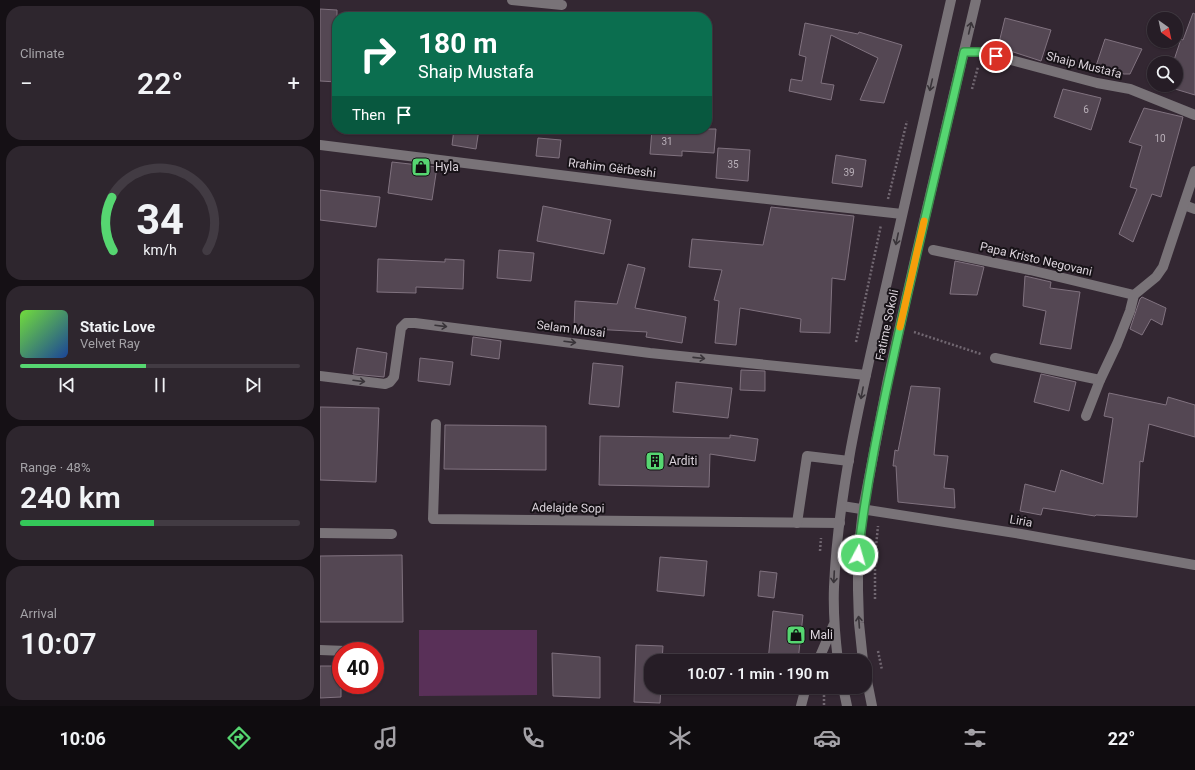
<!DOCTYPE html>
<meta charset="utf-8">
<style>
body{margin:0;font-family:Roboto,sans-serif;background:#2e262e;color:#f1f3f6;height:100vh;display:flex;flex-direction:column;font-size:15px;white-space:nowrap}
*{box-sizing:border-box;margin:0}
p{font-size:13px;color:#a4a2a7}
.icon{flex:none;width:22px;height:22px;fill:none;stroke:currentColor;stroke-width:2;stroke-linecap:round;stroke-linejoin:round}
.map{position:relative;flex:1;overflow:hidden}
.sheet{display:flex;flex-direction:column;gap:6px;padding:6px;background:#151015;width:320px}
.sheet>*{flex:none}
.guide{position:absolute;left:12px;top:12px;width:380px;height:122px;border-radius:16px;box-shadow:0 1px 3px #0004,0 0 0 1px #423b43;background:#0b6e4f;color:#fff;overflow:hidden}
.needle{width:26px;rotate:147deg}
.buttons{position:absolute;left:827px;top:12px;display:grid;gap:8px}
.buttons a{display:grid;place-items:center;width:36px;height:36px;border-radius:50%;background:#261d26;box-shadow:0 1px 3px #0004,0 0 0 1px #423b43;font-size:20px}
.speed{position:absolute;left:12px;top:642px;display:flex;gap:8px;font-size:20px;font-weight:700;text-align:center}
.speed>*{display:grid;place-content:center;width:52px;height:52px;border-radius:50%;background:#261d26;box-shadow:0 1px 3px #0004,0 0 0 1px #423b43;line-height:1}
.speed .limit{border:6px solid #d22;background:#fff;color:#111}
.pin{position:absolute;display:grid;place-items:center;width:34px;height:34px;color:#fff;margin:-17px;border:2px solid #fff;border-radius:50%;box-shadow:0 1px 4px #0007}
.me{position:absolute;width:44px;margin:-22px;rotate:6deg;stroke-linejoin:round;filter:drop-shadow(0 0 3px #0008)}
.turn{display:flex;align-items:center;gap:14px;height:84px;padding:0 20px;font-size:18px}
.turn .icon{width:52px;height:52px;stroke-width:2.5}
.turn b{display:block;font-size:28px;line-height:34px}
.then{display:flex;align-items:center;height:38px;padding:0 20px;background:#0003;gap:8px;font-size:15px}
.big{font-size:30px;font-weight:600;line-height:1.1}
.sheet .widget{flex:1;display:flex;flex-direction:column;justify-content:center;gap:6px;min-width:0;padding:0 14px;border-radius:16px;background:#2e262e}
.sheet .dial{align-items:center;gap:0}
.dial svg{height:104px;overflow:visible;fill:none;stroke:#423b43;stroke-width:7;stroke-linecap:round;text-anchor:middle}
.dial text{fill:#f1f3f6;stroke:none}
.song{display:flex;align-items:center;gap:12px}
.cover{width:48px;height:48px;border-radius:6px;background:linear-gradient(135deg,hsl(100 70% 55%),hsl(220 70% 35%))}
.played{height:4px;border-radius:2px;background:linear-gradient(90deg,#56d671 45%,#423b43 45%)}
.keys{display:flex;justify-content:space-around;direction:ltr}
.heat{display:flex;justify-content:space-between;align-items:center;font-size:22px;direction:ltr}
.charge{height:6px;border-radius:3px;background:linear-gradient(90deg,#34c759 48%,#423b43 0)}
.trip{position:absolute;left:324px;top:654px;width:228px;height:40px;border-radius:16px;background:#261d26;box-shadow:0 1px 3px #0004,0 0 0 1px #423b43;font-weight:600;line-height:40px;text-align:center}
.menu{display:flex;height:64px;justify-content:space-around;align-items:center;background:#0f0c0f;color:#a4a2a7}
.menu .icon{width:28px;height:28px}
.menu .selected{color:#56d671}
.menu b{font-size:18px;color:#f1f3f6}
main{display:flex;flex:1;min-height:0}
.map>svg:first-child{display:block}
.green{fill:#593058}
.building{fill:#544753;stroke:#80727f}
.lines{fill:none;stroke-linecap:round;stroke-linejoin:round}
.path{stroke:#716771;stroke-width:2.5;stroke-dasharray:2 2;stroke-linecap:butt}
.minor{stroke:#797378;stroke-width:10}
.oneway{stroke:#393439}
.route-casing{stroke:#388b49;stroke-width:10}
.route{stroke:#56d671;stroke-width:7}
.slow{stroke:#f59e0b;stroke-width:7}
.labels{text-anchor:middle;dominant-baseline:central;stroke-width:4;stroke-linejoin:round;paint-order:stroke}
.number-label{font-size:10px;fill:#b9b0b9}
.street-label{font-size:12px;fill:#dbd3db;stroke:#171217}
.poi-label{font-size:12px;fill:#dbd3db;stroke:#171217;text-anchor:start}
</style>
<main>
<section class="sheet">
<div class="widget"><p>Climate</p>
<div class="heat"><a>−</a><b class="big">22°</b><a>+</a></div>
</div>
<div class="widget dial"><svg viewBox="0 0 100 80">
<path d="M14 69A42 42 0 1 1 86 69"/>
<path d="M14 69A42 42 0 0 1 13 28" stroke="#56d671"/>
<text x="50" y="56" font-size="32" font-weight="700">34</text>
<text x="50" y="72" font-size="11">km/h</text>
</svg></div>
<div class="widget">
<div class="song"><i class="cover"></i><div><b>Static Love</b><p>Velvet Ray</p></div></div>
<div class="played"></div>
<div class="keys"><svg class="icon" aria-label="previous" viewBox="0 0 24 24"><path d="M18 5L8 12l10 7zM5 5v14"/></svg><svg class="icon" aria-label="pause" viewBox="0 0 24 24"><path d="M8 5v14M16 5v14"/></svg><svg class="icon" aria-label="next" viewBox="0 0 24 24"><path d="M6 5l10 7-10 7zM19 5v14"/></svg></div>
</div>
<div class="widget"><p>Range · 48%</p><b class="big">240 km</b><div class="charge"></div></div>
<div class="widget"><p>Arrival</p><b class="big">10:07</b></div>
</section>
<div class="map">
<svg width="875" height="706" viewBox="0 0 875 706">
<rect width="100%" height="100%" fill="#332732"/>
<polygon class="green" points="99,630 217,630 217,695 99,696"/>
<g class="building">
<polygon points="0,9 17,10 17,82 0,81"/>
<polygon points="873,13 875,14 875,95 845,86 856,85 856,63 853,63 861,39 863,40"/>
<polygon points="685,18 731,30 721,61 678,47"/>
<polygon points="485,23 538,34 539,32 582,45 564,103 540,100 558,58 511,35 501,83 514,85 511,100 469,91 471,79 482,81 486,57 479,55"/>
<polygon points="785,39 822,49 810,74 804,74 776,66"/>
<polygon points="743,89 781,98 771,130 734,117"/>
<polygon points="824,108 863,117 841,197 832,194 813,242 799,234 817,189 810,187 822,146 809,142"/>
<polygon points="134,129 159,129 156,149 132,145"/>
<polygon points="332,129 396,129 394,153 362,151 362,156 330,154"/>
<polygon points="218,138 241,140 239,158 216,156"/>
<polygon points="398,148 430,150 428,181 396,178"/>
<polygon points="516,155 546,160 542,187 512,183"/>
<polygon points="72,162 117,167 112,200 68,193"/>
<polygon points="0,190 60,197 56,227 0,220"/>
<polygon points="223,206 291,220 284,254 217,241"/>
<polygon points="451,207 534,216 525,280 512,278 510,333 480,332 481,319 420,308 416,345 395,343 399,301 394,300 402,270 369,267 372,239 443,245"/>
<polygon points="179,250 214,253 211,281 177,278"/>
<polygon points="58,259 125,262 125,259 144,260 143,289 96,287 96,293 57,292"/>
<polygon points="635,261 664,267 657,295 630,294"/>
<polygon points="308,264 325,268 315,308 366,317 362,343 326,337 327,332 254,328 255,301 297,304"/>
<polygon points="705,276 731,282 730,288 760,292 751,349 720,344 726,311 703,306"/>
<polygon points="822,297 846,308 842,325 831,319 822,335 810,329 820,299"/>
<polygon points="153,337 181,341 179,359 151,355"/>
<polygon points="37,348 67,353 64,377 33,374"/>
<polygon points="100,358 133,362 130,385 98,381"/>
<polygon points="273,363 303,366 299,407 269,404"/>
<polygon points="421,370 445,371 445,391 420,390"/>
<polygon points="721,374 756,382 749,411 714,402"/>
<polygon points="356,382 412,388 408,418 353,412"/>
<polygon points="591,386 620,388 614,455 628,456 624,488 634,489 635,508 578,502 576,466 573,466 575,450 578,451"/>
<polygon points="789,393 846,405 848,397 875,405 875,437 829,424 823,462 820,461 817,517 776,515 775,516 723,508 721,515 700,511 705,484 735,492 741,470 783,484 793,418 784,416"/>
<polygon points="0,407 59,408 56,482 0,480"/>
<polygon points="125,425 226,426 226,470 124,469"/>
<polygon points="410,435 438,439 435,461 390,454 389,487 279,485 280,436 410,438"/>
<polygon points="82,555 83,622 0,622 0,556"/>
<polygon points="340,557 387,561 384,596 337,591"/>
<polygon points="440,571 457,573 454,598 438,596"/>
<polygon points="453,611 483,615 478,661 448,661"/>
<polygon points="316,645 343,646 342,661 331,661 331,687 341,687 340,703 314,702"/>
<polygon points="232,653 280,657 280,698 233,696"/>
<polygon points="0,666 21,666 21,697 0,698"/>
</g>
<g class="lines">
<g class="path">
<polyline points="652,89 658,67"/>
<polyline points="568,199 587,121"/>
<polyline points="594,332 661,354"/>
<polyline points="536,342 561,225"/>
<polyline points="500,551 501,538"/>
<polyline points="555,599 555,557 558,526"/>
<polyline points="558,651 562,670"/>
<polyline points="504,687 504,706"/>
</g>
<g class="minor">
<polyline points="192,0 242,5"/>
<polyline points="644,52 661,52 777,83 810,89 875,115"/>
<polyline points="0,145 328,186 582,214"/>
<polyline points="864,205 875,209"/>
<polyline points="613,250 710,270 814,295"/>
<polyline points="675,358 780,380"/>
<polyline points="0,376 65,384 70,382 74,377 81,328 86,323 95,323 330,353 546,375"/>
<polyline points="766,416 780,380 797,344 810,311 814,295 836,277 843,267 875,171"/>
<polyline points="116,424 113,519 520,523"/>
<polyline points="522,506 701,534 875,565"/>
<polyline points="477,523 487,456 529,461"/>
<polyline points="0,533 72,534"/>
<polyline points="0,650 26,651"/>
<polyline points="498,661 513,626"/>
<path d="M 518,661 C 515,636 513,612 514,587 C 518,492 541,395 562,304 C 585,202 608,101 631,0"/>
<polyline points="543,661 539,623 538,590 538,555 543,509 568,379 597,251 656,0"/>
<polyline points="545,671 552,706"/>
<polyline points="523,687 527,706"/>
<polyline points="481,706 486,687"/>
</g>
</g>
<defs><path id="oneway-shaft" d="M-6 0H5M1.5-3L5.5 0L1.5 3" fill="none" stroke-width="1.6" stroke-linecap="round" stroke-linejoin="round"/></defs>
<g class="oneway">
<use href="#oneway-shaft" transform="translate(650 28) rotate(-77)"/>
<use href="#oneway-shaft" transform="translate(611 85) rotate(103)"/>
<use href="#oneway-shaft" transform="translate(577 239) rotate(102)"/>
<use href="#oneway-shaft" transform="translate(121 326) rotate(7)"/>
<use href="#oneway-shaft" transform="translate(250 342) rotate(7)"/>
<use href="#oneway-shaft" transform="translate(379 358) rotate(6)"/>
<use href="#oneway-shaft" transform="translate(39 381) rotate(7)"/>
<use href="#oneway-shaft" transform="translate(542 393) rotate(101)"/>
<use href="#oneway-shaft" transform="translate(514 577) rotate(93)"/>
<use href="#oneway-shaft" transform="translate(539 622) rotate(-94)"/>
</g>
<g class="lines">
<g class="route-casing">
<path id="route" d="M 538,555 C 546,485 560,418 575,350 C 597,250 621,151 644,52 L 661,52 L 676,56"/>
</g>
<use href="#route" class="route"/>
<polyline class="slow" points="580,327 604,221"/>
</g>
<defs>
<g id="shop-square" transform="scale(1)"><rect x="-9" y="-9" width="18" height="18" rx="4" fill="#56d671" stroke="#171217"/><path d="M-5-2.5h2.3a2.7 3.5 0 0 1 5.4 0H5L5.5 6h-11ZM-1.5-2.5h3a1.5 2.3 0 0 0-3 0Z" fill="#111"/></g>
<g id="building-square" transform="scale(1)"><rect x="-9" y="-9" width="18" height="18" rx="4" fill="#56d671" stroke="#171217"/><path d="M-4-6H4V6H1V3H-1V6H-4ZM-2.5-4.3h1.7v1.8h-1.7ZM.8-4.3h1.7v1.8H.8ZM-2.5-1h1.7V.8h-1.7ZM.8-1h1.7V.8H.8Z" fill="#111"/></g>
</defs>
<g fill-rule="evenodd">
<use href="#shop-square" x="101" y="167"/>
<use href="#building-square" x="335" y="461"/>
<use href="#shop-square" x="476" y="635"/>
</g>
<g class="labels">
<g class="number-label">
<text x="766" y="109">6</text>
<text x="840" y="138">10</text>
<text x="347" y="141">31</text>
<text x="413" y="164">35</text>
<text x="529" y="172">39</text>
</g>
<g class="street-label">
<text transform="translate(764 65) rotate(14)">Shaip Mustafa</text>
<text transform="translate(292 168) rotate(7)">Rrahim Gërbeshi</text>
<text transform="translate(716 259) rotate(13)">Papa Kristo Negovani</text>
<text transform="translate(567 325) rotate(-78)">Fatime Sokoli</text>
<text transform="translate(251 329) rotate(7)">Selam Musai</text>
<text transform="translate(248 508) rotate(1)">Adelajde Sopi</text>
<text transform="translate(701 521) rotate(10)">Liria</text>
</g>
<g class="poi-label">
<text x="115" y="167">Hyla</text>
<text x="349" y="461">Arditi</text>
<text x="490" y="635">Mali</text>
</g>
</g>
</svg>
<div class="buttons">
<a><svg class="needle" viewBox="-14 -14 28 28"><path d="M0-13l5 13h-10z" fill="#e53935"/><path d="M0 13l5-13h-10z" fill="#a4a2a7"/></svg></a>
<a><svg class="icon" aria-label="search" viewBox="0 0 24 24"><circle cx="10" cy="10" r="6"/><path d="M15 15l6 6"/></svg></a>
</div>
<div class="speed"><div class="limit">40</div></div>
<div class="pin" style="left:676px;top:56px;background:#d93025"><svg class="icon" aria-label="arrive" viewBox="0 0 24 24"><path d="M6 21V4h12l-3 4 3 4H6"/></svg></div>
<svg class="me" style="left:538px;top:555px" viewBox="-20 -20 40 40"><circle r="17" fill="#56d671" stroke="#fff" stroke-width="3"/><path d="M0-11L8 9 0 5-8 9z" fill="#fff"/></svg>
<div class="trip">10:07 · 1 min · 190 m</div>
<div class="guide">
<div class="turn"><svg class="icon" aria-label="right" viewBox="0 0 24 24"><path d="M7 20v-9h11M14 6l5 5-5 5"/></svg><div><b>180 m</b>Shaip Mustafa</div></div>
<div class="then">Then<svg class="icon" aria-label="arrive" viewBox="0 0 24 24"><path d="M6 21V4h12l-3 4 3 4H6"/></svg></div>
</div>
</div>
</main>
<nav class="menu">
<b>10:06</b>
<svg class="icon selected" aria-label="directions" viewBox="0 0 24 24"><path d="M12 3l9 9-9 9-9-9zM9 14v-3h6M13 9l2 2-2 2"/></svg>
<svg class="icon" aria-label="music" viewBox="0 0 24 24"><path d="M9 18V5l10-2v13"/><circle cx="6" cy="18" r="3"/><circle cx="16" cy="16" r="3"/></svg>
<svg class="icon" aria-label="phone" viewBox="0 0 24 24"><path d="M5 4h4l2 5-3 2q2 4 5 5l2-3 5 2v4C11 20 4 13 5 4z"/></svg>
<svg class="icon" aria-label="climate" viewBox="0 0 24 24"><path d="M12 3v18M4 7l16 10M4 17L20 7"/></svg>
<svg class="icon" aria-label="car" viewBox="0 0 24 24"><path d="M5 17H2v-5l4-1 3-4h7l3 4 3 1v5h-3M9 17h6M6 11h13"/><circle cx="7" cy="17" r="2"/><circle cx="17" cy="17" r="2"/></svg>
<svg class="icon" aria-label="filters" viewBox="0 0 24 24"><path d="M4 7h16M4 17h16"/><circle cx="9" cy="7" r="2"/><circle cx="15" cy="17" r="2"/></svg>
<b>22°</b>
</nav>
